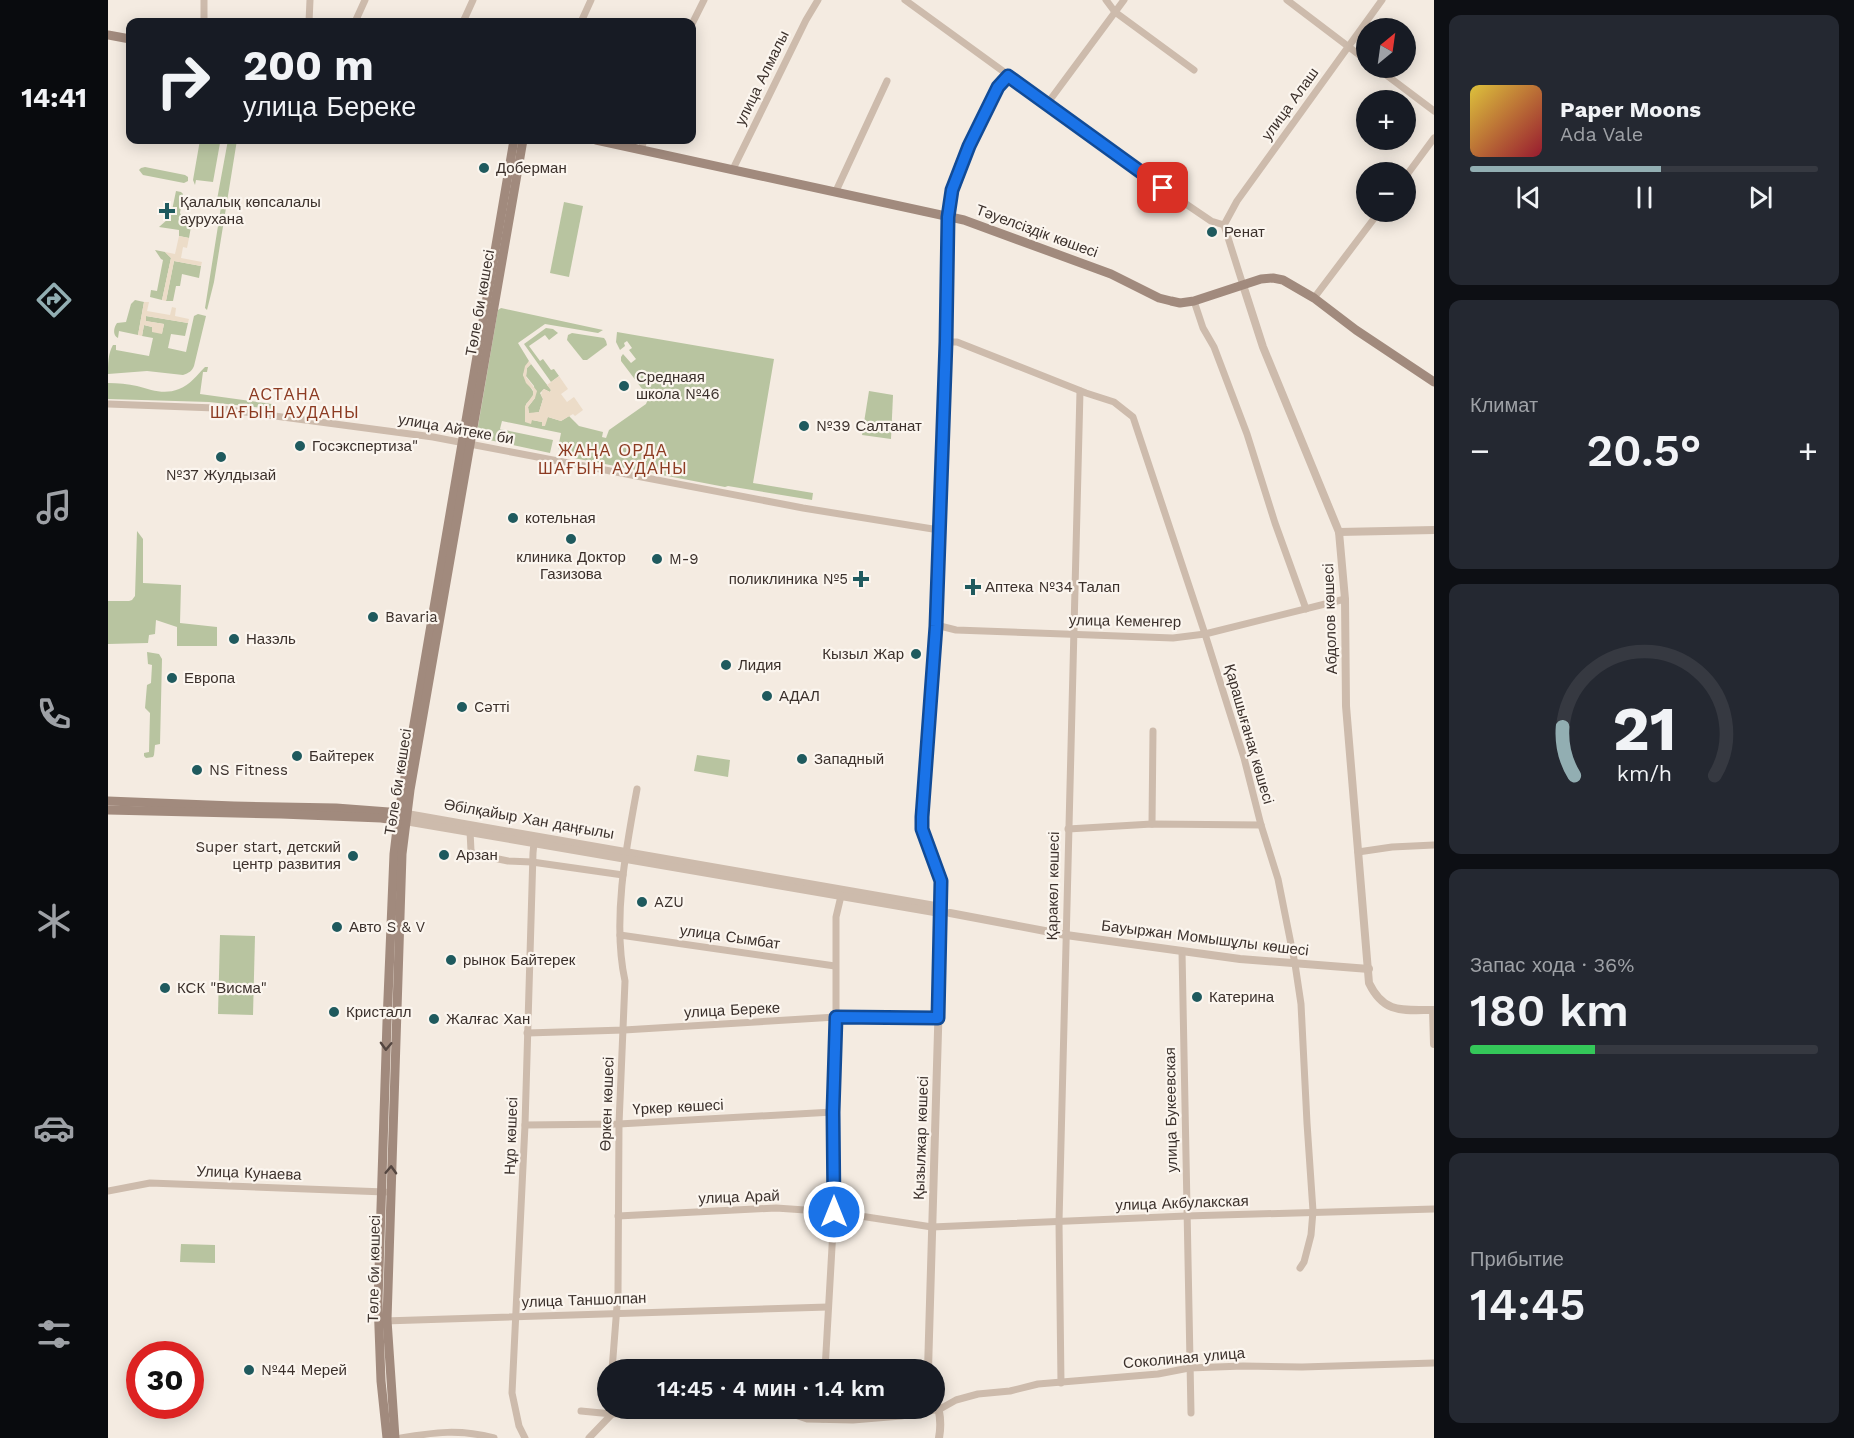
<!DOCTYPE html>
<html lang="ru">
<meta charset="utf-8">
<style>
body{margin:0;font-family:"Work Sans",sans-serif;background:#242831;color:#f1f3f6;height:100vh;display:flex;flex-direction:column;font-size:22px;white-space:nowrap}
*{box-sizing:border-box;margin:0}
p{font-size:20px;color:#9ea1a6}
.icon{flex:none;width:33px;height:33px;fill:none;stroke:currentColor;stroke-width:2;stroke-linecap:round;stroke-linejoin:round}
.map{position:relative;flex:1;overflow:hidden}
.details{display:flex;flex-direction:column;gap:15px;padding:15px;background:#0d0f14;width:420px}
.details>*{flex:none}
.banner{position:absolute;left:18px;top:18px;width:570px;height:126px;border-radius:12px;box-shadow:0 3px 15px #0003;background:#171b24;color:#f1f3f6;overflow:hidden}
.needle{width:39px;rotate:29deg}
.fabs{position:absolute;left:1248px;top:18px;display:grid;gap:12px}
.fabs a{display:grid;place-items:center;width:60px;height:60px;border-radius:50%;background:#171b24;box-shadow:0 3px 15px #0003;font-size:30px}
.speed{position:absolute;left:18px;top:1341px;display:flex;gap:12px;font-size:30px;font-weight:700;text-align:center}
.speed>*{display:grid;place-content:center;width:78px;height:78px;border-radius:50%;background:#171b24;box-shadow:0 3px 15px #0003;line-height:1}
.speed .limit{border:9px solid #d22;background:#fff;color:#111}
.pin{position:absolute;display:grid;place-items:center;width:51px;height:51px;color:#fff;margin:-26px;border-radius:12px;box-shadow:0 3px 9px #0006}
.me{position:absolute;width:66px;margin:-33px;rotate:0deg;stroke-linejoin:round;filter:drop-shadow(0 0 4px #0008)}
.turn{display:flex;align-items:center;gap:21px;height:126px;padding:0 18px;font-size:27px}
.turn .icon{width:78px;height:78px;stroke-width:2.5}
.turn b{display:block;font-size:42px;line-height:51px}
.big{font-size:45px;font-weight:600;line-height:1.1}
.details .tile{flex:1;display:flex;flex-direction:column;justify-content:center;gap:9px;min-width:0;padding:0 21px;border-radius:12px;background:#242831}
.details .dial{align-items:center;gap:0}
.dial svg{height:156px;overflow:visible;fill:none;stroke:#363941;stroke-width:7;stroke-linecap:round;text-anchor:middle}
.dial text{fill:#f1f3f6;stroke:none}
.song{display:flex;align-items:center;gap:18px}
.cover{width:72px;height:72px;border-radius:9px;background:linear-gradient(135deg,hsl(50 70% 55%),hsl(350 70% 35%))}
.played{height:6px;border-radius:3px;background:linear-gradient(90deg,#92aeb2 55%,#363941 55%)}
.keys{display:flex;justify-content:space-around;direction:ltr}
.heat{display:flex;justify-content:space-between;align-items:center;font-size:33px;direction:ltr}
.charge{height:9px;border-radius:4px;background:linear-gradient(90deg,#34c759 36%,#363941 0)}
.trip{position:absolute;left:489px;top:1359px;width:348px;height:60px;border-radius:30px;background:#171b24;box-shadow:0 3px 15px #0003;font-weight:600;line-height:60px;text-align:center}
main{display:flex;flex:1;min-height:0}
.tabs{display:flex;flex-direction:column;width:108px;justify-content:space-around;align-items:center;background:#090b0e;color:#9ea1a6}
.tabs .icon{width:42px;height:42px}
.tabs .on{color:#92aeb2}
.tabs b{font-size:27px;color:#f1f3f6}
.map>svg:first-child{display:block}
.green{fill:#b8c4a0}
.plaza{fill:#ecdcc8}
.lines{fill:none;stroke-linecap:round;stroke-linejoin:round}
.minor{stroke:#cdbbac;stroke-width:7}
.tertiary{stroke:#cdbbac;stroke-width:8}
.secondary{stroke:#a18a7d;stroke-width:9}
.oneway{stroke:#544640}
.route-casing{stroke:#114b97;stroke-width:15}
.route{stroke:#1a73e8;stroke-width:10}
.poi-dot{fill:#1f5a5e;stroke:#fbf5ee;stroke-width:2}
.labels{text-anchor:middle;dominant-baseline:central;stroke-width:4.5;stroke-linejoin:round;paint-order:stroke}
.street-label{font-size:15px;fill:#3b302b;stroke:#fbf5ee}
.poi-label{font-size:15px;fill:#3b302b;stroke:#fbf5ee;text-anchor:start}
.neighbourhood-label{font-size:16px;letter-spacing:1.5px;fill:#8c3b22;stroke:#fbf5ee}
</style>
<main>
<nav class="tabs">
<b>14:41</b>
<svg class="icon on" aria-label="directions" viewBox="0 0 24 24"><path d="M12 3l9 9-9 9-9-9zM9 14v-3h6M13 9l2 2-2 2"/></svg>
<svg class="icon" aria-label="music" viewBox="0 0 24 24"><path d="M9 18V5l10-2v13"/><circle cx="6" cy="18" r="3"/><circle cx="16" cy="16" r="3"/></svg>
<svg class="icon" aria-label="phone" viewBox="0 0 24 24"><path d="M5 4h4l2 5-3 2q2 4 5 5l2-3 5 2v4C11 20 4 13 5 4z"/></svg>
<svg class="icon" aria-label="climate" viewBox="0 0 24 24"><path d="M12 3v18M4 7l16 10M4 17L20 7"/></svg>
<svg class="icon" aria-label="car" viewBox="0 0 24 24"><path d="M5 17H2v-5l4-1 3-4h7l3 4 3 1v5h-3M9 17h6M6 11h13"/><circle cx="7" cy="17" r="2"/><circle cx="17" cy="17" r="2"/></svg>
<svg class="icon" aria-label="filters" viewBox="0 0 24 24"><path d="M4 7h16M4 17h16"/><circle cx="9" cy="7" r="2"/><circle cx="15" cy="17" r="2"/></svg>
</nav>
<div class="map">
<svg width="1326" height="1438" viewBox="0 0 1326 1438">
<rect width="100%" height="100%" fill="#f4ebe1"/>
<g class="green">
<polygon points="92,140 112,140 112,143 105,182 88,180 87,185 85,180"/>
<polygon points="120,140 129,140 106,282 99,310 97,308 113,207 108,205"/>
<polygon points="37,167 77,175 80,177 80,181 76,183 35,175 31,170 33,168"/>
<polygon points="68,191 73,192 75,194 72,213 74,216 84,221 81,238 71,236 71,230 51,227 60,219 62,220"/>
<polygon points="456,202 475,206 461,277 442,273"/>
<polygon points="47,250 57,252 63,258 54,300 42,297 43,290 49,291 55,260 53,259"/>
<polygon points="66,261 93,266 91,278 74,274 72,286 68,286 65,301 58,301"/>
<path d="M 27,300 L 36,302 L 30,335 L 11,331 L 10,338 C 4,335 6,327 9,323 L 18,322 L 23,304 Z"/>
<polygon points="393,308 495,330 490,333 437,324 410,343 421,361 415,375 426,393 424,398 418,404 418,416 424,420 434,422 440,417 453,421 461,416 471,426 495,432 494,437 498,438 501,430 538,404 540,399 538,394 513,361 513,357 515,354 523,363 528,359 521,350 524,348 519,341 516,343 517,346 512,350 508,342 509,332 666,359 645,483 705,493 704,500 620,486 617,487 455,456 450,448 453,433 394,421 392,429 445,440 442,453 372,438 369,432 390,310"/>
<path d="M 90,314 L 98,316 L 86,366 C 84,371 81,373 75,375 L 39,371 L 0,374 C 0,365 0,353 5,345 L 8,345 L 8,350 L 41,356 L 45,338 L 34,336 L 36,325 L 44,327 L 54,333 L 56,324 L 37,321 L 38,316 L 80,323 L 77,336 L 63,334 L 60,348 L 78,352 L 86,316 Z"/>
<polygon points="438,328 445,329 450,333 441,340 437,335 421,346 432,361 435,359 443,370 446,369 451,376 443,382 416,344"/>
<polygon points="464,333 496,338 498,341 499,345 479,360 475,360 459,340 460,335"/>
<polygon points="423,364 443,390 442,392 436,389 432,393 435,399 431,412 421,414 420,407 427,398 426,386 418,376 419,368"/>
<path d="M 97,367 L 100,367 L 99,372 L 95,372 L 92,394 L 164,404 L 163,409 L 101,402 L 0,399 L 0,383 C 10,383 20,384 29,386 C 44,390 56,395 71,389 C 82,385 89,375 97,367 Z"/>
<polygon points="761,391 785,395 783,439 754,435"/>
<polygon points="29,531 35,539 35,583 73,585 72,623 109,627 109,646 69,646 69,627 48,620 47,634 41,635 40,643 0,644 0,601 21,601 24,600 27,596"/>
<polygon points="39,652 51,654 54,659 52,744 47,745 46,755 45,757 38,758 36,756 36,753 41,752 42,713 37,708 39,685 43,683 44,665 40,664"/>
<polygon points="589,755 622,760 620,777 586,771"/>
<polygon points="112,935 147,936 145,1015 110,1014"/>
<polygon points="73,1244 107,1245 107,1263 72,1262"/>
</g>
<g class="plaza">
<polygon points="71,236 81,238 79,248 75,247 73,258 94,262 93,266 66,261 58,301 54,300 63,258 57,252 67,254"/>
<polygon points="36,302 41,302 39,311 62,315 64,307 68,308 67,316 81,319 80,323 38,316 38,321 56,324 54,334 44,332 44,327 36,325 34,336 30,335"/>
<polygon points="421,361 423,364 419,368 418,377 429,391 427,398 420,407 421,413 431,412 435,399 433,395 434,391 436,389 442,392 443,390 439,385 451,376 460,389 453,394 459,402 466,397 475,410 467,416 465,414 453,421 440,417 437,426 434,426 434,422 424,420 423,424 417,422 417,406 425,395 425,390 418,383 415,375 417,366"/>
</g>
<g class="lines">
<g class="minor">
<polyline points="96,0 96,22"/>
<polyline points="797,0 1075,202 1103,221 1116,225"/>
<polyline points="998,0 1007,12 1086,70"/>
<polyline points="1179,0 1258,60"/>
<polyline points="201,22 202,0"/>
<polyline points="247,22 257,0"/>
<polyline points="355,22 365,0"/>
<polyline points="473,22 483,0"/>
<polyline points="584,24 596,0"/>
<polyline points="1269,68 1326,111"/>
<polyline points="939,104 1016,0"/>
<polyline points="533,150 536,140"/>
<polyline points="625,169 698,20 710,0"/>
<polyline points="1298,176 1326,138"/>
<polyline points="728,191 779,81"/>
<path d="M 840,217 C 841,207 842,198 844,189 C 854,157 878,101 900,76"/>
<polyline points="1116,225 1129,201 1274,0"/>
<polyline points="1116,225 1135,285"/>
<polyline points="1206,298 1271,212"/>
<polyline points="1086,301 1095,328 1106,347 1139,434 1167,523 1198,609"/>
<polyline points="838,342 849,342 978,393 1006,402 1025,417 1097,634 1136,758 1153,825 1170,879 1187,964 1193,1004 1199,1123 1205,1211 1203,1235 1196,1262 1192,1268"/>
<polyline points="0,404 107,408 325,437 695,508 831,530"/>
<polyline points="828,625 848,630 1065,638 1097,634 1237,599"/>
<polyline points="1044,824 1045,731"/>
<polyline points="960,829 1044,824 1153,825"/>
<polyline points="362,831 363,851 366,854 400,861 424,862 515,875"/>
<polyline points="1250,852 1284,847 1326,845"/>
<polyline points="512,935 727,966"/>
<polyline points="1074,951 1083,1413"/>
<polyline points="419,1033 516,1030 728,1017 830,1018"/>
<polyline points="417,1125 511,1124 725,1112"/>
<polyline points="0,1191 42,1183 277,1192"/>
<polyline points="510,1216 668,1208 726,1212 824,1227 1078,1216 1326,1209"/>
<polyline points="276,1321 720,1307"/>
<path d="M 504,1370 L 510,1293 L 511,1124 L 517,981 C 504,921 518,848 529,789"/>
<polyline points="717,1370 726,1212 725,1112 728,1017 728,917 733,896"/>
<polyline points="953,1383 951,1222 972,391"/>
<polyline points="632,1408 687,1415 699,1419 745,1420 793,1416 832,1409 848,1400 870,1394 902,1391 930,1384 1050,1374 1081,1368 1135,1366 1194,1367 1326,1363"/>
<polyline points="473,1411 504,1414 599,1408"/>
<polyline points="715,1419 716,1408"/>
<path d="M 293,1438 C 327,1432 352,1429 386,1438"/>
<polyline points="417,1438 411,1426 404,1393 417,1125 425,853 426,843 428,841"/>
<polyline points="481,1438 504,1414 504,1408"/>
</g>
<g class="tertiary">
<path d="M 1135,285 L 1155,347 L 1231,532 L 1237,599 L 1238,706 L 1261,983 C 1276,1014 1294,1010 1325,1010 L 1326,1044"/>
<polyline points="1231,532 1326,530"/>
<polyline points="299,814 833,907"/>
<polyline points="297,821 832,913"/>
<polyline points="842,913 958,935 1132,959 1261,969"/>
<polyline points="820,1370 834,896 833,881 814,829 814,817 828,625 838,342 840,217"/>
<path d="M 826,1395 C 832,1409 834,1422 831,1438"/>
</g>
<g class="secondary">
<polyline points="0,35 22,39"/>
<polyline points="488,140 856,220 1003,274 1051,298 1063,301 1072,303 1086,301 1153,279 1165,278 1175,280 1206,298 1248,330 1326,382"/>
<polyline points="0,801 126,806 228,808 294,813"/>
<polyline points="0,810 173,814 273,818 294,821"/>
<polyline points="279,1438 273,1381 270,1301 279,1022 286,854 291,812 406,140"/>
<polyline points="287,1438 279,1320 294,854 302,790 415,140"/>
</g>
</g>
<defs><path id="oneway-chevron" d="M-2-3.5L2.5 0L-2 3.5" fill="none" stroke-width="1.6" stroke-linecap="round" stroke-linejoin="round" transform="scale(1.5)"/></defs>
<g class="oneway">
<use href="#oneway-chevron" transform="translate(278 1046) rotate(92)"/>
<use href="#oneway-chevron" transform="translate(283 1170) rotate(-88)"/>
</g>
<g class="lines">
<g class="route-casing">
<polyline id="route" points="726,1212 725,1112 728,1017 830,1018 833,881 814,829 814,817 828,626 838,342 840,217 844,190 861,146 890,87 900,76 1055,188"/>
</g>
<use href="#route" class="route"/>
</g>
<g class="poi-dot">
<circle cx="376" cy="168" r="6"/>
<path d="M56 202h6v6h6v6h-6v6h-6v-6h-6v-6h6z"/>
<circle cx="1104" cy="232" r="6"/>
<circle cx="516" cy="386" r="6"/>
<circle cx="696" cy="426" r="6"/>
<circle cx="192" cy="446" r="6"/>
<circle cx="113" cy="457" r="6"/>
<circle cx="405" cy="518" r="6"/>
<circle cx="463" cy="539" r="6"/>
<circle cx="549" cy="559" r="6"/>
<path d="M750 570h6v6h6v6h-6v6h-6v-6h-6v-6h6z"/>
<path d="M862 578h6v6h6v6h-6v6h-6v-6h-6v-6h6z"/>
<circle cx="265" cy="617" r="6"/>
<circle cx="126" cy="639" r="6"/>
<circle cx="808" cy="654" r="6"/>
<circle cx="618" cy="665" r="6"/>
<circle cx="64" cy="678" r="6"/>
<circle cx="659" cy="696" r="6"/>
<circle cx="354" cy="707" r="6"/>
<circle cx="189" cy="756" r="6"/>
<circle cx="694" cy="759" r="6"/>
<circle cx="89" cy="770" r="6"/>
<circle cx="336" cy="855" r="6"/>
<circle cx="245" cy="856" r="6"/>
<circle cx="534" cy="902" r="6"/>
<circle cx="229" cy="927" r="6"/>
<circle cx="343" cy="960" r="6"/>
<circle cx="57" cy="988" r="6"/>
<circle cx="1089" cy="997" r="6"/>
<circle cx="226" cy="1012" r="6"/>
<circle cx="326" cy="1019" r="6"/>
<circle cx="141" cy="1370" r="6"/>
</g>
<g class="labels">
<g class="street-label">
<text transform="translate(654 78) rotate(-64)">улица Алмалы</text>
<text transform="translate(1182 104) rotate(-54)">улица Алаш</text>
<text transform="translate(929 231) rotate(20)">Тәуелсіздік көшесі</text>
<text transform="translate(372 303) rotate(-80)">Төле би көшесі</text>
<text transform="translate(348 429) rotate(10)">улица Айтеке би</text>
<text transform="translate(1222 619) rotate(-92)">Абдолов көшесі</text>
<text transform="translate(1017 621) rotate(1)">улица Кеменгер</text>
<text transform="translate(1141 734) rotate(74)">Қарашығанақ көшесі</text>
<text transform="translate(290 782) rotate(-81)">Төле би көшесі</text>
<text transform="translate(421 819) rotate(10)">Әбілқайыр Хан даңғылы</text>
<text transform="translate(945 886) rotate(-89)">Қаракөл көшесі</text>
<text transform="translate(622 937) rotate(8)">улица Сымбат</text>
<text transform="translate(1097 938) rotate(7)">Бауыржан Момышұлы көшесі</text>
<text transform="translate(624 1010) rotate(-3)">улица Береке</text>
<text transform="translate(499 1104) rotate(-88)">Өркен көшесі</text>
<text transform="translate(570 1107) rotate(-3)">Үркер көшесі</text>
<text transform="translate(1063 1110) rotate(-91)">улица Букеевская</text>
<text transform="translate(403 1136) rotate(-88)">Нұр көшесі</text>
<text transform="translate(813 1138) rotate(-88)">Қызылжар көшесі</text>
<text transform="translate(141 1173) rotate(2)">Улица Кунаева</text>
<text transform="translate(631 1197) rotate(-2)">улица Арай</text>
<text transform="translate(1074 1203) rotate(-2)">улица Акбулакская</text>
<text transform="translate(266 1269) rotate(-89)">Төле би көшесі</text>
<text transform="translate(476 1300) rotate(-2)">улица Таншолпан</text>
<text transform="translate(1076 1358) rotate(-5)">Соколиная улица</text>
</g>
<g class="poi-label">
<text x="388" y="168">Доберман</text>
<text x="72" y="202">Қалалық көпсалалы<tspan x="72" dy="17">аурухана</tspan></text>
<text x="1116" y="232">Ренат</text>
<text x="528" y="377">Среднаяя<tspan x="528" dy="17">школа №46</tspan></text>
<text x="708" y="426">№39 Салтанат</text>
<text x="204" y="446">Госэкспертиза"</text>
<text x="113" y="475" text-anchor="middle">№37 Жулдызай</text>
<text x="417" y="518">котельная</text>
<text x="463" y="557" text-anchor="middle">клиника Доктор<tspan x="463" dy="17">Газизова</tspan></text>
<text x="561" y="559">M-9</text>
<text x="740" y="579" text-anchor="end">поликлиника №5</text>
<text x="877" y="587">Аптека №34 Талап</text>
<text x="277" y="617">Bavaria</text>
<text x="138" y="639">Назэль</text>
<text x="796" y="654" text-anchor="end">Кызыл Жар</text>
<text x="630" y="665">Лидия</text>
<text x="76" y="678">Европа</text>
<text x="671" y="696">АДАЛ</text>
<text x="366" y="707">Cәтті</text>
<text x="201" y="756">Байтерек</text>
<text x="706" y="759">Западный</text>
<text x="101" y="770">NS Fitness</text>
<text x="233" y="847" text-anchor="end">Super start, детский<tspan x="233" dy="17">центр развития</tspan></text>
<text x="348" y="855">Арзан</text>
<text x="546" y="902">AZU</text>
<text x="241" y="927">Авто S &amp; V</text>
<text x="355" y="960">рынок Байтерек</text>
<text x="69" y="988">КСК "Висма"</text>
<text x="1101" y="997">Катерина</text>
<text x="238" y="1012">Кристалл</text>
<text x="338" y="1019">Жалғас Хан</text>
<text x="153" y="1370">№44 Мерей</text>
</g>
<g class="neighbourhood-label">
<text x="177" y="394">АСТАНА<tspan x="177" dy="18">ШАҒЫН АУДАНЫ</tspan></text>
<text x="505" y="450">ЖАҢА ОРДА<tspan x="505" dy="18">ШАҒЫН АУДАНЫ</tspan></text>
</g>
</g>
</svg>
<div class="fabs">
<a><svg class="needle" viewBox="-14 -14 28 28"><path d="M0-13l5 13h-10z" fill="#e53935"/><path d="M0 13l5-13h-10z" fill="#9ea1a6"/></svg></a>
<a>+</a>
<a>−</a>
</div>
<div class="speed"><div class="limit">30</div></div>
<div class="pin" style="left:1055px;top:188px;background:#d93025"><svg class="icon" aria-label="arrive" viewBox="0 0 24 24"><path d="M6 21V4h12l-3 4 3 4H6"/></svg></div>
<svg class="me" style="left:726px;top:1212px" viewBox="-20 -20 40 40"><circle r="17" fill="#1a73e8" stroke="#fff" stroke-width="3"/><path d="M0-11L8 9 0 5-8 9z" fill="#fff"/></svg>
<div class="trip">14:45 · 4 мин · 1.4 km</div>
<div class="banner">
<div class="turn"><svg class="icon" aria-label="right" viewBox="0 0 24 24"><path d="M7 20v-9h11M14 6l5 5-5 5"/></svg><div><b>200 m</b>улица Береке</div></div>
</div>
</div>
<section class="details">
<div class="tile">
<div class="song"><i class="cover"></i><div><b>Paper Moons</b><p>Ada Vale</p></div></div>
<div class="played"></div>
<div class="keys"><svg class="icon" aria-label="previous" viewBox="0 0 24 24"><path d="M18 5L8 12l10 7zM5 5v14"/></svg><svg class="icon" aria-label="pause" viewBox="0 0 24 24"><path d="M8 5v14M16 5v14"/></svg><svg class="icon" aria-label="next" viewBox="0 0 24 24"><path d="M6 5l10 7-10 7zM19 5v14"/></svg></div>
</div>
<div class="tile"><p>Климат</p>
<div class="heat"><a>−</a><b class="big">20.5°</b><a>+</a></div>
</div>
<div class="tile dial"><svg viewBox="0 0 100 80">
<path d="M14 69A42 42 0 1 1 86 69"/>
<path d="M14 69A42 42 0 0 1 8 44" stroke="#92aeb2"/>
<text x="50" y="56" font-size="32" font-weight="700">21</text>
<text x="50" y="72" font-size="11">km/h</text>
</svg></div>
<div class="tile"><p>Запас хода · 36%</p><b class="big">180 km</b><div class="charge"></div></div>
<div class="tile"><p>Прибытие</p><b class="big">14:45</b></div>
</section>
</main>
